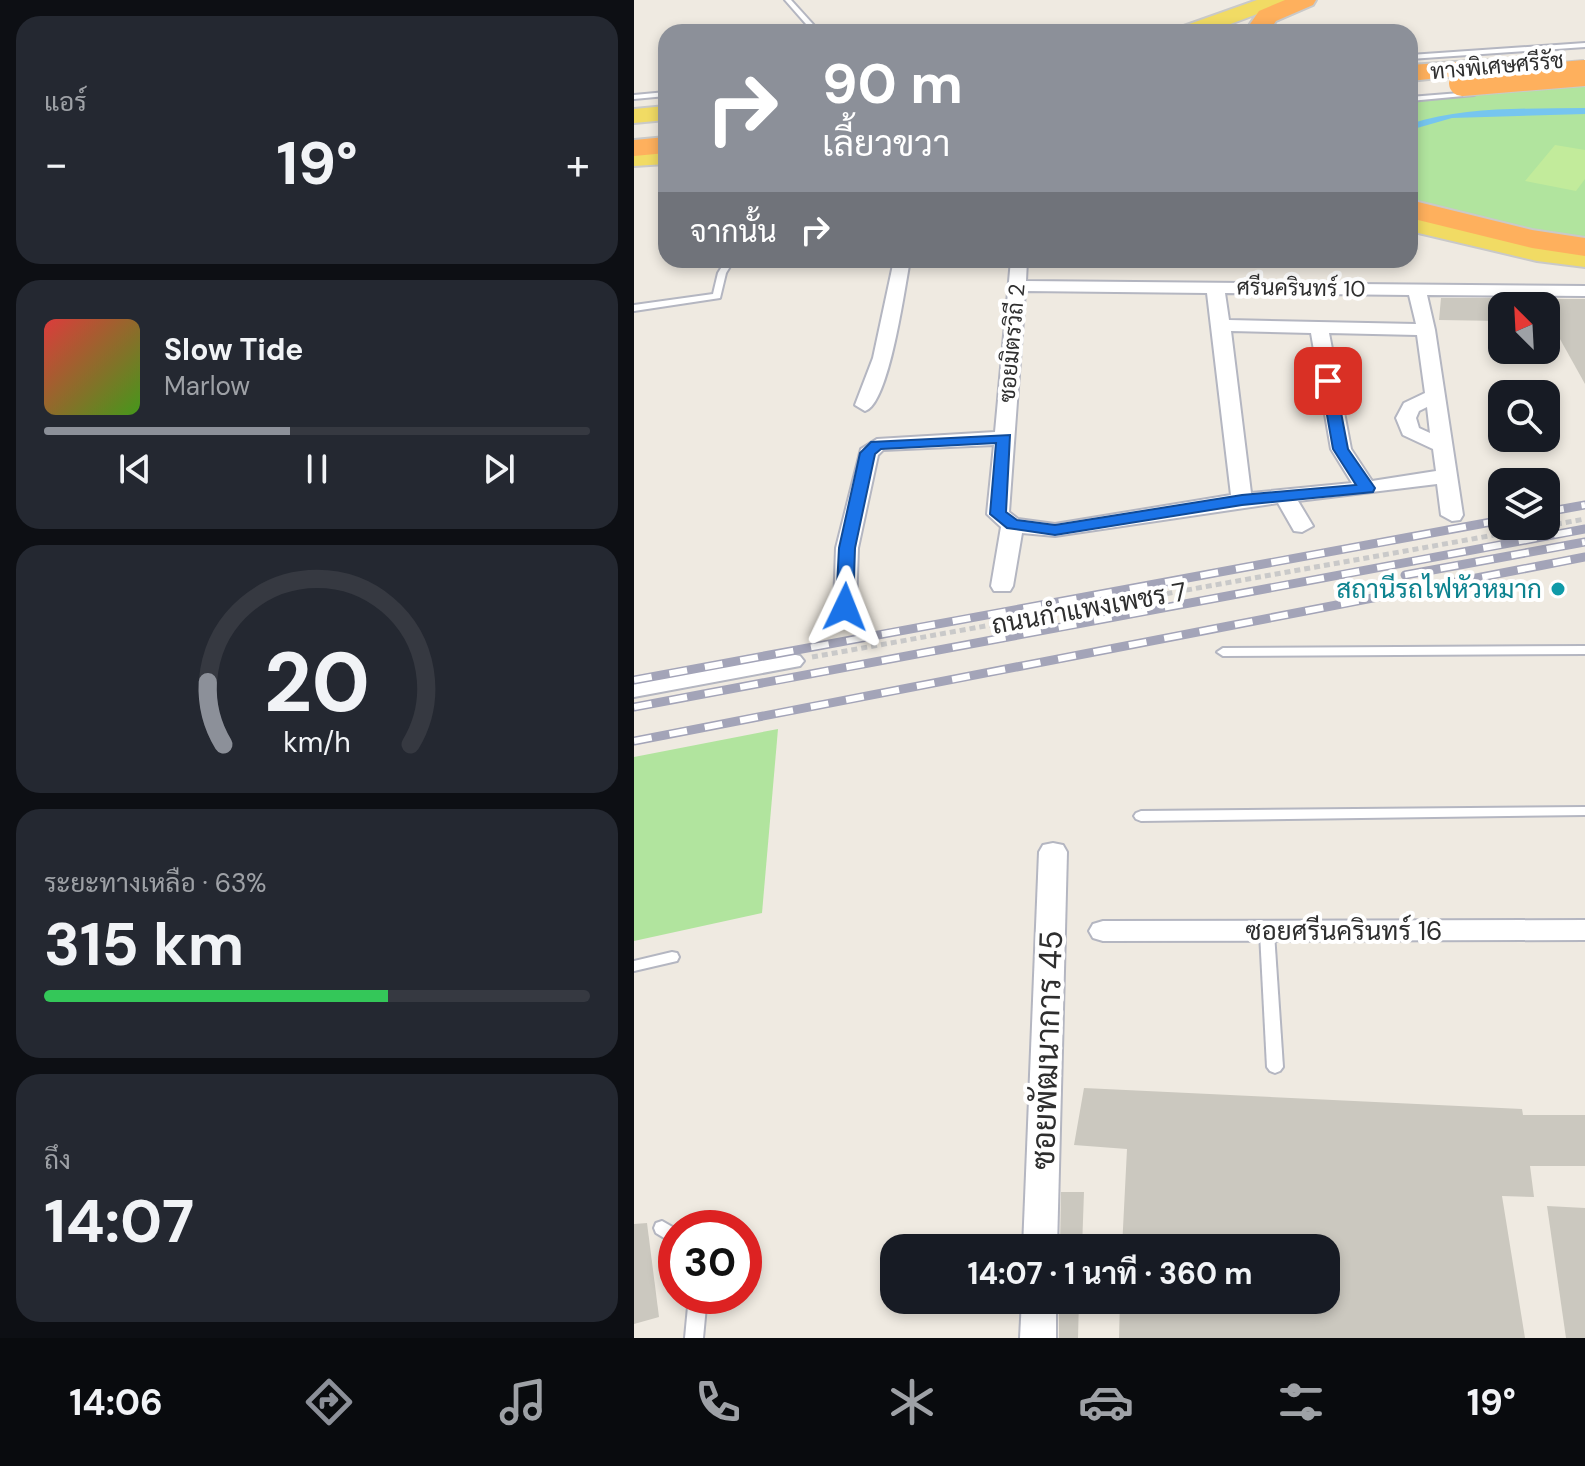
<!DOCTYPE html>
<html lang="th">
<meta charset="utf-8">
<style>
body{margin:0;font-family:"DM Sans",Sarabun,sans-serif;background:#242831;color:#f1f3f6;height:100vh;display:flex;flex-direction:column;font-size:30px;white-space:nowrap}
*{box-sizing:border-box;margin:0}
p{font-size:26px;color:#9ea1a6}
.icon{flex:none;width:44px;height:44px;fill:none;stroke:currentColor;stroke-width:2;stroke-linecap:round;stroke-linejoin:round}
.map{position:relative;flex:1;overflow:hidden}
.details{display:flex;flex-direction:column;gap:16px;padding:16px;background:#0d0f14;width:634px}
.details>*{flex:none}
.banner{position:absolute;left:24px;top:24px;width:760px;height:244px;border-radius:24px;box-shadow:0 4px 12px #0003;background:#8c9099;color:#fff;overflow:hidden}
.needle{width:52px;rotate:336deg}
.tools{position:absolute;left:854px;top:292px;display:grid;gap:16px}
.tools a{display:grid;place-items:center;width:72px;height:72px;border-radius:16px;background:#171b24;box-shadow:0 4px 12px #0003;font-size:40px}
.speed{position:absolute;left:24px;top:1210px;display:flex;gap:16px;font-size:40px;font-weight:700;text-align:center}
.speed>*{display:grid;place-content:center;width:104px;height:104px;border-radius:50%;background:#171b24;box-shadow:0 4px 12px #0003;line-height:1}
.speed .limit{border:12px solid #d22;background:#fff;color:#111}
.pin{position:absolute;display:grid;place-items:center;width:68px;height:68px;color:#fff;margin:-34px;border-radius:16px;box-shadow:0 4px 12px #0006}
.me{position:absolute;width:88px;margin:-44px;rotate:2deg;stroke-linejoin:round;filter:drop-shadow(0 0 6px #0008)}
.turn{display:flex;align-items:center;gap:28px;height:168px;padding:0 32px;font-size:36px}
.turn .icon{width:104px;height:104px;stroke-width:2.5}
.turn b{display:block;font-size:56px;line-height:68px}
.then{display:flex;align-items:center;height:76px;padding:0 32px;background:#0003;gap:16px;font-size:30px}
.big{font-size:60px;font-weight:700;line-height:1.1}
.details .card{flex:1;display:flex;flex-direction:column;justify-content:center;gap:12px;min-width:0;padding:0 28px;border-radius:24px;background:#242831}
.details .dial{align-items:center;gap:0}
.dial svg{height:208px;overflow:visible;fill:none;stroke:#363941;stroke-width:7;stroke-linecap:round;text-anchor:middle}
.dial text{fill:#f1f3f6;stroke:none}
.song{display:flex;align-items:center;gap:24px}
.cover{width:96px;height:96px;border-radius:12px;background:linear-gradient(135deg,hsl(0 70% 55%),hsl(100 70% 35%))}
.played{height:8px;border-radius:4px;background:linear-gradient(90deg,#8c9099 45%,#363941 45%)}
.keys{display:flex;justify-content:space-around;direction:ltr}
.heat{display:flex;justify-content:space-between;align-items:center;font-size:44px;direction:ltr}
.charge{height:12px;border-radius:6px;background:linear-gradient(90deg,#34c759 63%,#363941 0)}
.trip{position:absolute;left:246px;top:1234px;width:460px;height:80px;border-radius:24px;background:#171b24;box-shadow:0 4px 12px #0003;font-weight:700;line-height:80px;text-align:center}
.dock{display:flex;height:128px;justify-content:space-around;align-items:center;background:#090b0e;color:#9ea1a6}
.dock .icon{width:56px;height:56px}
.dock .on{color:#8c9099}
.dock b{font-size:36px;color:#f1f3f6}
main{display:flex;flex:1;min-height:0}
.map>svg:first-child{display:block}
.green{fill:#b1e49e}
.pitch{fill:#c2eb9b}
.water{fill:#76c5ef}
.building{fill:#cbc8bf}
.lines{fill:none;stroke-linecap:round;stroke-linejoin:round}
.service-casing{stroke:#b4b6c1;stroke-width:4}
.minor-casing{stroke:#b4b6c1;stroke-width:4}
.primary-casing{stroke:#c9c9c9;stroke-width:4}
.motorway-casing{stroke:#c9c9c9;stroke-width:4}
.path{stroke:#c9c9c9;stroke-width:5;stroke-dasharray:6 4;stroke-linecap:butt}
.service{fill:#fff;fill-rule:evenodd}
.minor{fill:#fff;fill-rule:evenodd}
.primary{fill:#f1db64;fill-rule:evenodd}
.motorway{fill:#feb05d;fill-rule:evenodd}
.rail-casing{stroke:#a3a4b8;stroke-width:9}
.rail{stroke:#fff;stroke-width:6;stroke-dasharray:18;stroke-linecap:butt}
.motorway-bridge-casing{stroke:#c9c9c9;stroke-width:28;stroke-linecap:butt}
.motorway-bridge{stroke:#feb05d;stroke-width:26}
.route{fill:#1a73e8;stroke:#114b97;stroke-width:2}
.culture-dot{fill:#0f9aa8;stroke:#fff;stroke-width:3}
.labels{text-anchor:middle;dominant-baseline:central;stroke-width:8;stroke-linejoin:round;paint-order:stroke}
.far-street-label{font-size:22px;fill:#2e2e2e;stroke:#fff}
.culture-label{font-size:26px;fill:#0d838f;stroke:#fff;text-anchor:end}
.street-label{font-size:26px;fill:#2e2e2e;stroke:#fff}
.near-street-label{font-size:32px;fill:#2e2e2e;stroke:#fff}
</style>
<main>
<section class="details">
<div class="card"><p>แอร์</p>
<div class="heat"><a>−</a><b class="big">19°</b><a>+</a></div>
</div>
<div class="card">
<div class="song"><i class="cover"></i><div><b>Slow Tide</b><p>Marlow</p></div></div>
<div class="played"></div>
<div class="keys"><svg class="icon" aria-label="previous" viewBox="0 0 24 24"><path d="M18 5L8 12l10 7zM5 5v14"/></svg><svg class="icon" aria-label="pause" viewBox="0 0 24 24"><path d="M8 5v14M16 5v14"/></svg><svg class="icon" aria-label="next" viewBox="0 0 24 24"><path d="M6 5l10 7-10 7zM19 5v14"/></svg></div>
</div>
<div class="card dial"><svg viewBox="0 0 100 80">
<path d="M14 69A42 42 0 1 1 86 69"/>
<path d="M14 69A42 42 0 0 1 8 45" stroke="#8c9099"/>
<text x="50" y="56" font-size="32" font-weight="700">20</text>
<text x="50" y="72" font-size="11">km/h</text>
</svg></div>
<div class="card"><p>ระยะทางเหลือ · 63%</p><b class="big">315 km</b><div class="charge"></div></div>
<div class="card"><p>ถึง</p><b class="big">14:07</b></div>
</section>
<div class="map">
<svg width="951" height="1338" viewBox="0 0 951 1338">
<rect width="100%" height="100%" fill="#efeae1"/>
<g class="green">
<polygon points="951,84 951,247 776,209 776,99"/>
<polygon points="144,729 128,913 0,941 0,757"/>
</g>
<polygon class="pitch" points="921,145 951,150 951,179 942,191 891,181"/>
<path class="water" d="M 951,108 L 951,114 L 818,118 L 776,130 L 776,124 C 832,106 892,109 951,108 Z"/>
<g class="building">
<polygon points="807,298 868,298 868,321 805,320"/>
<polygon points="912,299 951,299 951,384 912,314"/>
<polygon points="450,1088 888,1109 889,1115 951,1115 951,1166 896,1166 900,1197 868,1196 891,1338 485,1338 486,1300 692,1300 692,1248 488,1248 493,1149 440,1145"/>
<polygon points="427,1192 450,1192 448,1248 426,1248"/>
<polygon points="913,1206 951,1208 951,1338 932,1338"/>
<polygon points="13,1223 25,1317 0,1324 0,1224"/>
<polygon points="425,1300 445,1300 444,1338 425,1338"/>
</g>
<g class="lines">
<g class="service-casing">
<g id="service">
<polygon points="151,0 157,0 186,32 179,32"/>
<polygon points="499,30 520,30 523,32 496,32"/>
<polygon points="951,43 951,47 776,59 776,55"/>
<polygon points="32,92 32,96 0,99 0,95"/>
<polygon points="838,92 842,94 840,95 776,101 776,97"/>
<polygon points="92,260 100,260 92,273 86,298 0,311 0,305 79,294 84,273"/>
<polygon points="951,646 951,654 589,656 583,652 589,648"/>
<polygon points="951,807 951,815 507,821 502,819 500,816 502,813 507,811"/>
<polygon points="633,928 638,929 640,933 649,1067 646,1071 641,1073 636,1071 633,1067 626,933 628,929"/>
<polygon points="38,952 43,953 45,957 43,961 0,971 0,961"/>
<polygon points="28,1221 42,1229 42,1245 22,1233 20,1228 22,1223"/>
<polygon points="55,1296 73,1296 69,1338 51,1338"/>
</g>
</g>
<g class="minor-casing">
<g id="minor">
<path d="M 260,260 L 276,260 C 271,286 255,405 231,411 L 221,405 L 239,358 Z"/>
<path d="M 377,260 L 393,260 L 392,281 L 951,286 L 951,296 L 793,295 L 801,330 L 829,515 L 826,520 L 818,521 L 807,515 L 803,484 L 664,501 L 679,526 L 668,532 L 660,531 L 644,503 L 421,536 L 388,533 L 379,586 L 376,591 L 360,591 L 357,586 L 367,527 L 353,514 L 360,445 L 249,450 L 244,455 L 224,548 L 222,607 L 219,612 L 203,612 L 200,607 L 202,548 L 227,449 L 243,439 L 361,432 ZM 391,291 L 573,293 L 597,495 L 421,524 L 384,519 L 375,512 ZM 591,293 L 775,295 L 782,324 L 595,320 ZM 597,331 L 677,333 L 697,449 L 718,483 L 617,493 ZM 695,333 L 783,335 L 791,393 L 770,403 L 762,418 L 769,435 L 799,449 L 802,471 L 738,481 L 717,449 ZM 793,407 L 796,433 L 785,428 L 782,418 L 785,411 Z"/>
<polygon points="158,654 166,656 170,661 166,666 0,697 0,681"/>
<polygon points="419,843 429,845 433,852 423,1248 389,1248 405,852 409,845"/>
<polygon points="951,920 951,940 469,941 459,938 455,931 459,924 469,921"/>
<polygon points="388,1300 422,1300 422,1338 386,1338"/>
</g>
</g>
<g class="primary-casing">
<g id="primary">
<polygon points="623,0 653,0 650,4 575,32 544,32 547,27"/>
<polygon points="32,106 32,120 0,123 0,109"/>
<polygon points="32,148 32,164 0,166 0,150"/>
<polygon points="776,215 903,245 951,251 951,267 903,261 776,231"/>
</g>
</g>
<g class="motorway-casing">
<g id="motorway">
<polygon points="651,0 682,0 679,5 642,21 638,27 641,32 617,32 614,27 625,11"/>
<polygon points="851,60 860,62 863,67 860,72 776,81 776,65"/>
<polygon points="32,137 32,153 0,156 0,140"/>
<polygon points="776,200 898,230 951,238 951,256 898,248 776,218"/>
</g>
</g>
<g class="path">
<polyline points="912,526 951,519"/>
<polyline points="178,657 911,526"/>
</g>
<use href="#service" class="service"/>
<use href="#minor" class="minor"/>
<use href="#primary" class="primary"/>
<use href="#motorway" class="motorway"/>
<g class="rail-casing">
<g id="rail">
<polyline points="912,512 951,505"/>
<polyline points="771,575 951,542"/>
<polyline points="0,680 868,520"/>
<polyline points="0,707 951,529"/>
<polyline points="0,741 951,557"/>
</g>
</g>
<use href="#rail" class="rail"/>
<g class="motorway-bridge-casing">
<polyline id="motorway-bridge" points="828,83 951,73"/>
</g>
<use href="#motorway-bridge" class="motorway-bridge"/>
</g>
<polygon class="route" points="694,377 701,381 714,449 741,488 739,492 608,505 421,535 373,528 356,514 362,443 247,449 241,454 221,548 219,607 211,612 202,607 205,548 226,453 237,442 376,435 372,512 383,520 421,525 608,495 722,485 699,449 687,381"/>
<circle class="culture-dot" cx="924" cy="589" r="8"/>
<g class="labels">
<g class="far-street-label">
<text transform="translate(863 66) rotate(-5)">ทางพิเศษศรีรัช</text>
<text transform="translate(667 288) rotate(1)">ศรีนครินทร์ 10</text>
<text transform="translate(378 343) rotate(-85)">ซอยมิตรวิถี 2</text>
</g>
<g class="culture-label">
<text x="908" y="589">สถานีรถไฟหัวหมาก</text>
</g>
<g class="street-label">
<text transform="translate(455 608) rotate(-10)">ถนนกำแพงเพชร 7</text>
<text x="710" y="931">ซอยศรีนครินทร์ 16</text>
</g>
<g class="near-street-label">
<text transform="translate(413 1050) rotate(-88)">ซอยพัฒนาการ 45</text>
</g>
</g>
</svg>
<div class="tools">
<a><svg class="needle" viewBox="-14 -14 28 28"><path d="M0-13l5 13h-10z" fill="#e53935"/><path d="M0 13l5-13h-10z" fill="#9ea1a6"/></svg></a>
<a><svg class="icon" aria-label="search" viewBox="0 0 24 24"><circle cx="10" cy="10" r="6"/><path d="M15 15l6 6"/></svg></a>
<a><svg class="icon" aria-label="layers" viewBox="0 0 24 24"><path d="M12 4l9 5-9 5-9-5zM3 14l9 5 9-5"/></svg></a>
</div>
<div class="speed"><div class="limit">30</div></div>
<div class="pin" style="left:694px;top:381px;background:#d93025"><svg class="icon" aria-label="arrive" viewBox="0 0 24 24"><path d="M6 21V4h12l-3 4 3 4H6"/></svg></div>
<svg class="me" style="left:211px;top:607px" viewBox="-20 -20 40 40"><path d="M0-17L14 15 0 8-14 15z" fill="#1a73e8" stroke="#fff" stroke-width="4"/></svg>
<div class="trip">14:07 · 1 นาที · 360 m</div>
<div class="banner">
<div class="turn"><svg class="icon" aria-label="right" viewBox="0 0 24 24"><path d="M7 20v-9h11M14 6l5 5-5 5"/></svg><div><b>90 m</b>เลี้ยวขวา</div></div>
<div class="then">จากนั้น<svg class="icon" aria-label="right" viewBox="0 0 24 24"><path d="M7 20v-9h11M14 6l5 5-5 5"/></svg></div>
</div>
</div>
</main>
<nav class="dock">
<b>14:06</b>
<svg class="icon on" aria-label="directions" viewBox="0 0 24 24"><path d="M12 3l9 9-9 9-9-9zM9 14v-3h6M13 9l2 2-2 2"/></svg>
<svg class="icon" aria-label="music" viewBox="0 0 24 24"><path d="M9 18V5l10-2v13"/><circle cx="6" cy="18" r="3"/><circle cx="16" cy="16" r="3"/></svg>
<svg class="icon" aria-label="phone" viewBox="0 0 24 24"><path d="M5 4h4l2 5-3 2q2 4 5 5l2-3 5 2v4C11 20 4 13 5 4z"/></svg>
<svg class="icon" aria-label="climate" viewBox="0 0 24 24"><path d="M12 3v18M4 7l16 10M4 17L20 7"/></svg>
<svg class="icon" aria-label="car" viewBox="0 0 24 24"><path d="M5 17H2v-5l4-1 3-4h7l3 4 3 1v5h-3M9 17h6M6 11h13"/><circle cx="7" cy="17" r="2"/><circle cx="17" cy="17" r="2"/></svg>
<svg class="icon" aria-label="filters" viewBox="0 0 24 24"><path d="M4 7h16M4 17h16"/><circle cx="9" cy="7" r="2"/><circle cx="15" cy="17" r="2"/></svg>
<b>19°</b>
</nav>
